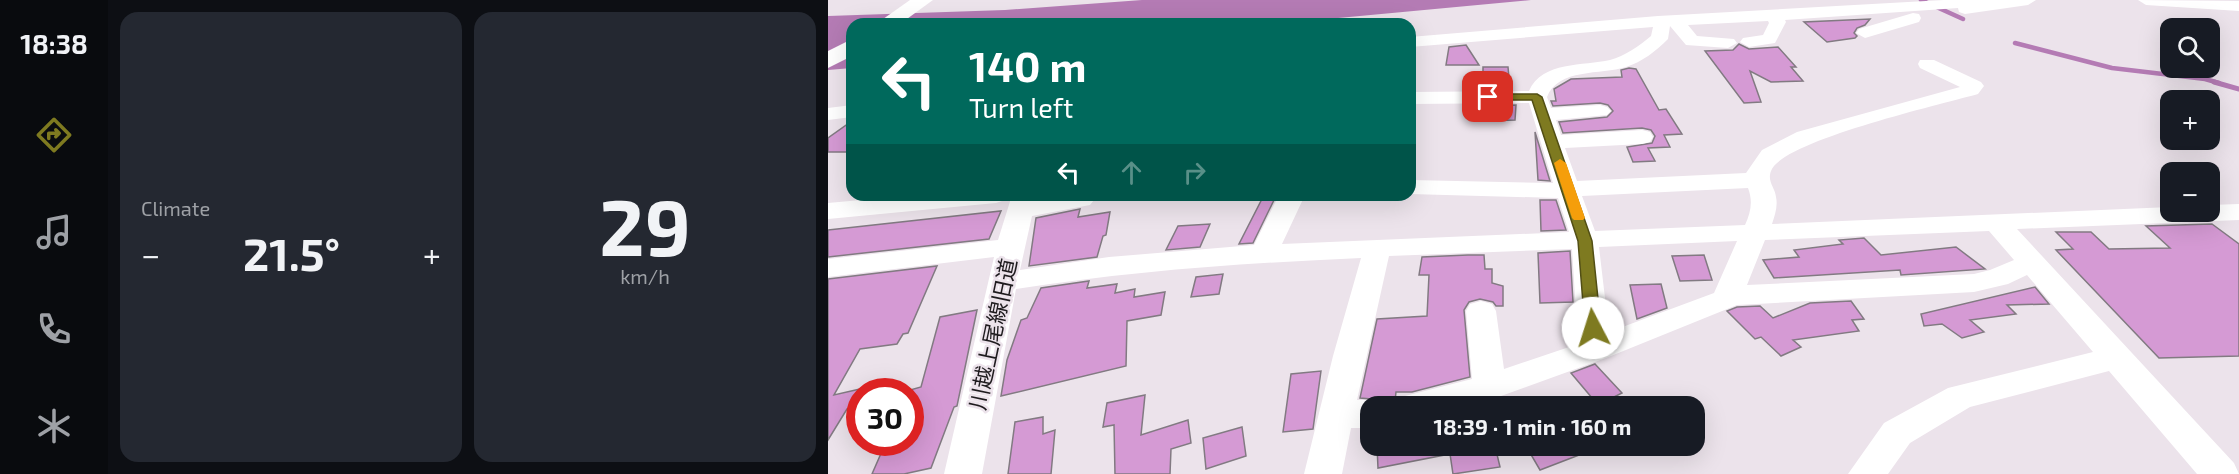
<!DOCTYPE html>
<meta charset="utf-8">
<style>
body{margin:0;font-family:"Exo 2","Noto Sans JP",sans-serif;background:#242831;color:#f1f3f6;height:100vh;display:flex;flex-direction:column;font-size:22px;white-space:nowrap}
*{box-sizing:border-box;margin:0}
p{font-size:20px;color:#9ea1a6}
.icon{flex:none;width:33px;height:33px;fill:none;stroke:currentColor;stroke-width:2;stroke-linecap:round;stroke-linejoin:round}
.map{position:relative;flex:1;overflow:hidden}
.drawer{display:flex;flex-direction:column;gap:12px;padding:12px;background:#0d0f14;width:720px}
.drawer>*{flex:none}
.guide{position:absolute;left:18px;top:18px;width:570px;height:183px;border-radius:18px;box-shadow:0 6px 24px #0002;background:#00695c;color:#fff;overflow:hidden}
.controls{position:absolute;left:1332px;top:18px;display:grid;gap:12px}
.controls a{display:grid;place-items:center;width:60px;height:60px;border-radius:12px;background:#171b24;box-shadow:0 6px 24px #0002;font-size:30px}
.speed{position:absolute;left:18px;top:378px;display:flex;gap:12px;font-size:30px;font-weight:700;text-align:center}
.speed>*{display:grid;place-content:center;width:78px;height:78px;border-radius:50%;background:#171b24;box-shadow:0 6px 24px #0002;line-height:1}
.speed .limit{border:9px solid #d22;background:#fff;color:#111}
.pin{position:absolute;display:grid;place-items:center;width:51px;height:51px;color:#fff;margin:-26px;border-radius:12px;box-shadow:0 3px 9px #0006}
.me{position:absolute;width:66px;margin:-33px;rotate:355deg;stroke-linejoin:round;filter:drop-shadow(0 0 4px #0008)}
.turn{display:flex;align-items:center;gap:21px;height:126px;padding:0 24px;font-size:27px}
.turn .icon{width:78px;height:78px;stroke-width:2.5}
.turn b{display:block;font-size:42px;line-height:51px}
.lanes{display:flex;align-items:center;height:57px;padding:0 24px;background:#0003;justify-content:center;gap:30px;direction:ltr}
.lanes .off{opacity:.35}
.big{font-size:45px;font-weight:700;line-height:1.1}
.drawer .widget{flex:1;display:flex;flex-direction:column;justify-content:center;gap:9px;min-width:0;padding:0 21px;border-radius:18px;background:#242831}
.drawer .dial{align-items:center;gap:0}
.dial b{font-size:78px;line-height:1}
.heat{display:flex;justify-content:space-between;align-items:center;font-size:33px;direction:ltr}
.drawer .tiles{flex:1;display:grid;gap:12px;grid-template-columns:repeat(2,1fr)}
.trip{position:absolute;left:532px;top:396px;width:345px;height:60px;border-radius:18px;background:#171b24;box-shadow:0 6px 24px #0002;font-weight:700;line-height:60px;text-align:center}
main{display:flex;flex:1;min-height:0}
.tab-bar{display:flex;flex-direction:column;width:108px;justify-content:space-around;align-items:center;background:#090b0e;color:#9ea1a6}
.tab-bar .icon{width:42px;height:42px}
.tab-bar .current{color:#7e7a20}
.tab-bar b{font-size:27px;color:#f1f3f6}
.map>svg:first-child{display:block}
.water{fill:#b47bb4}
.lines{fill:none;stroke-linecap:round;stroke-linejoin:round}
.stream-far1{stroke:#b47bb4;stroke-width:4.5}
.stream{stroke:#b47bb4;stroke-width:5}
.building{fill:#d59ad4;stroke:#827a82;stroke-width:1.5}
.minor{fill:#fff;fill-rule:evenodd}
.major{fill:#fff;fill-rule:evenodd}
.route{fill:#7e7a20;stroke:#524f15;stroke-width:1.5}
.slow{fill:#f59e0b}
.labels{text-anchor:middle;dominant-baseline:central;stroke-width:5;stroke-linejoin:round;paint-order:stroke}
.street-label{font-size:22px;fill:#1e1b1e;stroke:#ece3eb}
</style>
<main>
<nav class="tab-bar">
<b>18:38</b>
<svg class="icon current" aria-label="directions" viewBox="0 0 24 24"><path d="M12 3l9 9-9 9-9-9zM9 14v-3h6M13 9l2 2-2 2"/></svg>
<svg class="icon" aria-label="music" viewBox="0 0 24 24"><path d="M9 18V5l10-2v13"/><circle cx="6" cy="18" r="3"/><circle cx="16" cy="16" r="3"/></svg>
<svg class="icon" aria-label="phone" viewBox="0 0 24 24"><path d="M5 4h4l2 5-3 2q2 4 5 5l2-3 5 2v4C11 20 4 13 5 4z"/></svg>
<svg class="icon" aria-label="climate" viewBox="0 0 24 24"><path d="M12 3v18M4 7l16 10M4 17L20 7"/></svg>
</nav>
<section class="drawer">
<div class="tiles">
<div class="widget"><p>Climate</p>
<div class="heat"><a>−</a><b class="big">21.5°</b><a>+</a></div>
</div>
<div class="widget dial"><b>29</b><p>km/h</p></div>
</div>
</section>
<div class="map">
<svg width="1411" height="474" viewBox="0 0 1411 474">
<rect width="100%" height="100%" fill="#ece3eb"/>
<polygon class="water" points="314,0 703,0 446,24 24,24 24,68 0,70 0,16 177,10"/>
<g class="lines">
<g class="stream-far1">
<polyline points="1093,0 1135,19"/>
<polyline points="1187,43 1284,68 1377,79 1391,83"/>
</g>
<polyline class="stream" points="1386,82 1411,89"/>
</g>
<g class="building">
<polygon points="1042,19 1037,25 1029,28 1026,33 1029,36 1027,38 999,42 976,22"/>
<polygon points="911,44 921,49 950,47 968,67 963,67 975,81 943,82 922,71 933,102 916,103 877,51 905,50"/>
<polygon points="638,45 651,65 618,65 621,47"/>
<polygon points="655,67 680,67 682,89 655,89"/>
<polygon points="801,68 808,69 831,110 838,109 854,134 836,135 842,147 820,148 827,161 805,162 799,147 824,143 827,136 823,130 814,128 735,133 731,122 779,117 785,111 780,105 772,103 725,106 723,101 728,101 726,89 743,79 794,77 793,70"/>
<polygon points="688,105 687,120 654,121 655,106"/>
<polygon points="24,121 24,152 0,152 0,138"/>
<polygon points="707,132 722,181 710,180"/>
<polygon points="436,195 446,195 446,200 425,243 411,244"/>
<polygon points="712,200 728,200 738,230 713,231"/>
<polygon points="252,209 250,217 282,212 278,235 275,236 269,257 201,266 208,218"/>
<polygon points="173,211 161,239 0,257 0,230"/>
<polygon points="382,224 372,247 338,250 350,226"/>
<polygon points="1384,224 1411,244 1411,356 1331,358 1228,250 1245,249 1228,232 1263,232 1281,249 1342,248 1318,226"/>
<polygon points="1036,238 1053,255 1128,247 1157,269 1073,275 1072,270 946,278 935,260 971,257 966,250 1015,244 1011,240"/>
<polygon points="742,251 745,302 712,303 710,253"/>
<polygon points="640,255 656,255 657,269 664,269 664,283 675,286 675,306 668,306 665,302 652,299 641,302 636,310 642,377 584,392 568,392 567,401 532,398 549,319 599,316 601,275 591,275 594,257"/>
<polygon points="876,255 884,280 852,281 844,256"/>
<polygon points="109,266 80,333 75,334 69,344 32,349 6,395 32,389 32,406 19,409 0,440 0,279"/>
<polygon points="395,274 391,294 363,297 368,277"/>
<polygon points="261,281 259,288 289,284 287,293 307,289 306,297 337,292 333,315 299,321 298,366 173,396 179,360 193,320 199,318 213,288"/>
<polygon points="833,284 839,308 809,319 802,285"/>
<polygon points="1207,287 1221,304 1179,305 1188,314 1142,320 1156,332 1134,338 1114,324 1096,326 1093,314"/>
<polygon points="1023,301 1036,319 1024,320 1031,331 965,340 973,347 953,356 933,337 927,339 899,311 909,307 932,306 945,318 982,303"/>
<polygon points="149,310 129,406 126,407 103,468 76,474 44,474 58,442 82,442 82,390 93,387 112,317"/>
<polygon points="767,364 794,393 770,405 743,373"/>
<polygon points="493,371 485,429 455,432 463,374"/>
<polygon points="317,395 313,435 360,420 363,443 343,449 342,474 287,474 286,425 275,427 279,403"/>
<polygon points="215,417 215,434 227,430 223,474 180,474 187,422"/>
<polygon points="414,427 418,456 378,469 375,438"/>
<polygon points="549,446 667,446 672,467 625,474 622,454 550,468"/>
<polygon points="698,446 772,446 772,447 712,470"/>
</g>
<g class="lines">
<g class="minor">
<path d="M 1116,0 L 1208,0 L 1200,5 L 1137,14 L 1131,12 L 1130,8 L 957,20 L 958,22 L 947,43 L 921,47 L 912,42 L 915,38 L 935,35 L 941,23 L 940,21 L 860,25 L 869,36 L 906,39 L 909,43 L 900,48 L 858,45 L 842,26 L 840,39 C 828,51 814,62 798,67 C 773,75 730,68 719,97 L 723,108 L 772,105 L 779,107 L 783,111 L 779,115 L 728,120 L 733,135 L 814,130 L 822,132 L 825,137 L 822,142 L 814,144 L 737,148 L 749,181 L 918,173 L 934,150 L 969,132 L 1132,87 L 1092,68 L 1090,64 L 1092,60 L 1106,60 L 1153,82 L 1156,86 L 1150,94 C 1115,104 953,141 943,171 C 939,182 947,187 948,197 C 950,206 947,215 944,224 L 1342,207 L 1342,212 L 1382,212 L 1382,205 L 1411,204 L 1411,220 L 1189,229 L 1406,463 L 1411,474 L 1369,474 L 1281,371 L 1142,407 L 1082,443 L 1060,474 L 1020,474 L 1056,423 L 1120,388 L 1265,352 L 1199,275 L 1180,284 L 1146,292 L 909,305 L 778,358 L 662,400 L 635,406 L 568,406 L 573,397 L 644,379 L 638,311 L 642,304 L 653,301 L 664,304 L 668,311 L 676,369 L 750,344 L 744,249 L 561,256 L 529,400 L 543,400 L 557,406 L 543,406 L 543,428 L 523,428 L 514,474 L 476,474 L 505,356 L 533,258 C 417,263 303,271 188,289 L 154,474 L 116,474 L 166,257 L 0,277 L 0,259 L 170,240 L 184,195 L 210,195 L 208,200 L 237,195 L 262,195 L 266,200 L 262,205 L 204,216 L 192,270 L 281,257 L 426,245 L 451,195 L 477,195 L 454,244 L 741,232 L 730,198 L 582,194 L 582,180 L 725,183 L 701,103 L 582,104 L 582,92 L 701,91 C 714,61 756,66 782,60 C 797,56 811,46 823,36 L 825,27 L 582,47 L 582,37 L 830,16 ZM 920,188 C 925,201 923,212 917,225 L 767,231 L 754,196 ZM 1161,231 L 1186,260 L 1162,270 L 1146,274 L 919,285 L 937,240 ZM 909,241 L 886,293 L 781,332 L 771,247 Z"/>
<polygon points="1310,0 1411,1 1411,11 1318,5"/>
<polygon points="1085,13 1091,14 1093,18 1091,22 1037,38 1028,33 1031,29"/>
<polygon points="24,105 24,117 0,120 0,108"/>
<polygon points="88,195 181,195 177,200 168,203 0,219 0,203"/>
</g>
<g class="major">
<polygon points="82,0 105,0 72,24 48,24"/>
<polygon points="24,39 24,56 0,68 0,51"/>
</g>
</g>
<polygon class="route" points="709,94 714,97 764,241 773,328 765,334 757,328 750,241 704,100 660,100 655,97 660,94"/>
<polygon class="slow" points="732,159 738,163 757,218 755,220 746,220 744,218 726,163"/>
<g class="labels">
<g class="street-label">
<text transform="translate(164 334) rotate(-78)">川越上尾線旧道</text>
</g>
</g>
</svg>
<div class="controls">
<a><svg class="icon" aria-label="search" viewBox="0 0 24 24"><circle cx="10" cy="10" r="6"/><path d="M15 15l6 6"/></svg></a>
<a>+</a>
<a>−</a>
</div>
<div class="speed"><div class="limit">30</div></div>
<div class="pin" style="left:660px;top:97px;background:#d93025"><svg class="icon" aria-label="arrive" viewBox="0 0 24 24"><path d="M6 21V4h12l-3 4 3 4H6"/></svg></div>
<svg class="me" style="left:765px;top:328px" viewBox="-20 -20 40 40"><circle r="19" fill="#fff"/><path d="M0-13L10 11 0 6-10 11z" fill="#7e7a20"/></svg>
<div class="trip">18:39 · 1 min · 160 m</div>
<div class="guide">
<div class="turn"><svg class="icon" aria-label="left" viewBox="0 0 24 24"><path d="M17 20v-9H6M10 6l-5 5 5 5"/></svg><div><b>140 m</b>Turn left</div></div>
<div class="lanes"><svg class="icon" aria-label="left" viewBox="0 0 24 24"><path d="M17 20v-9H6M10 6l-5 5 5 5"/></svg><svg class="icon off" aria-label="ahead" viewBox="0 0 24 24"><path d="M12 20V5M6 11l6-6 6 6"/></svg><svg class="icon off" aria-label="right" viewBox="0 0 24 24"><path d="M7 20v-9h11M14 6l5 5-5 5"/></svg></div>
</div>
</div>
</main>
